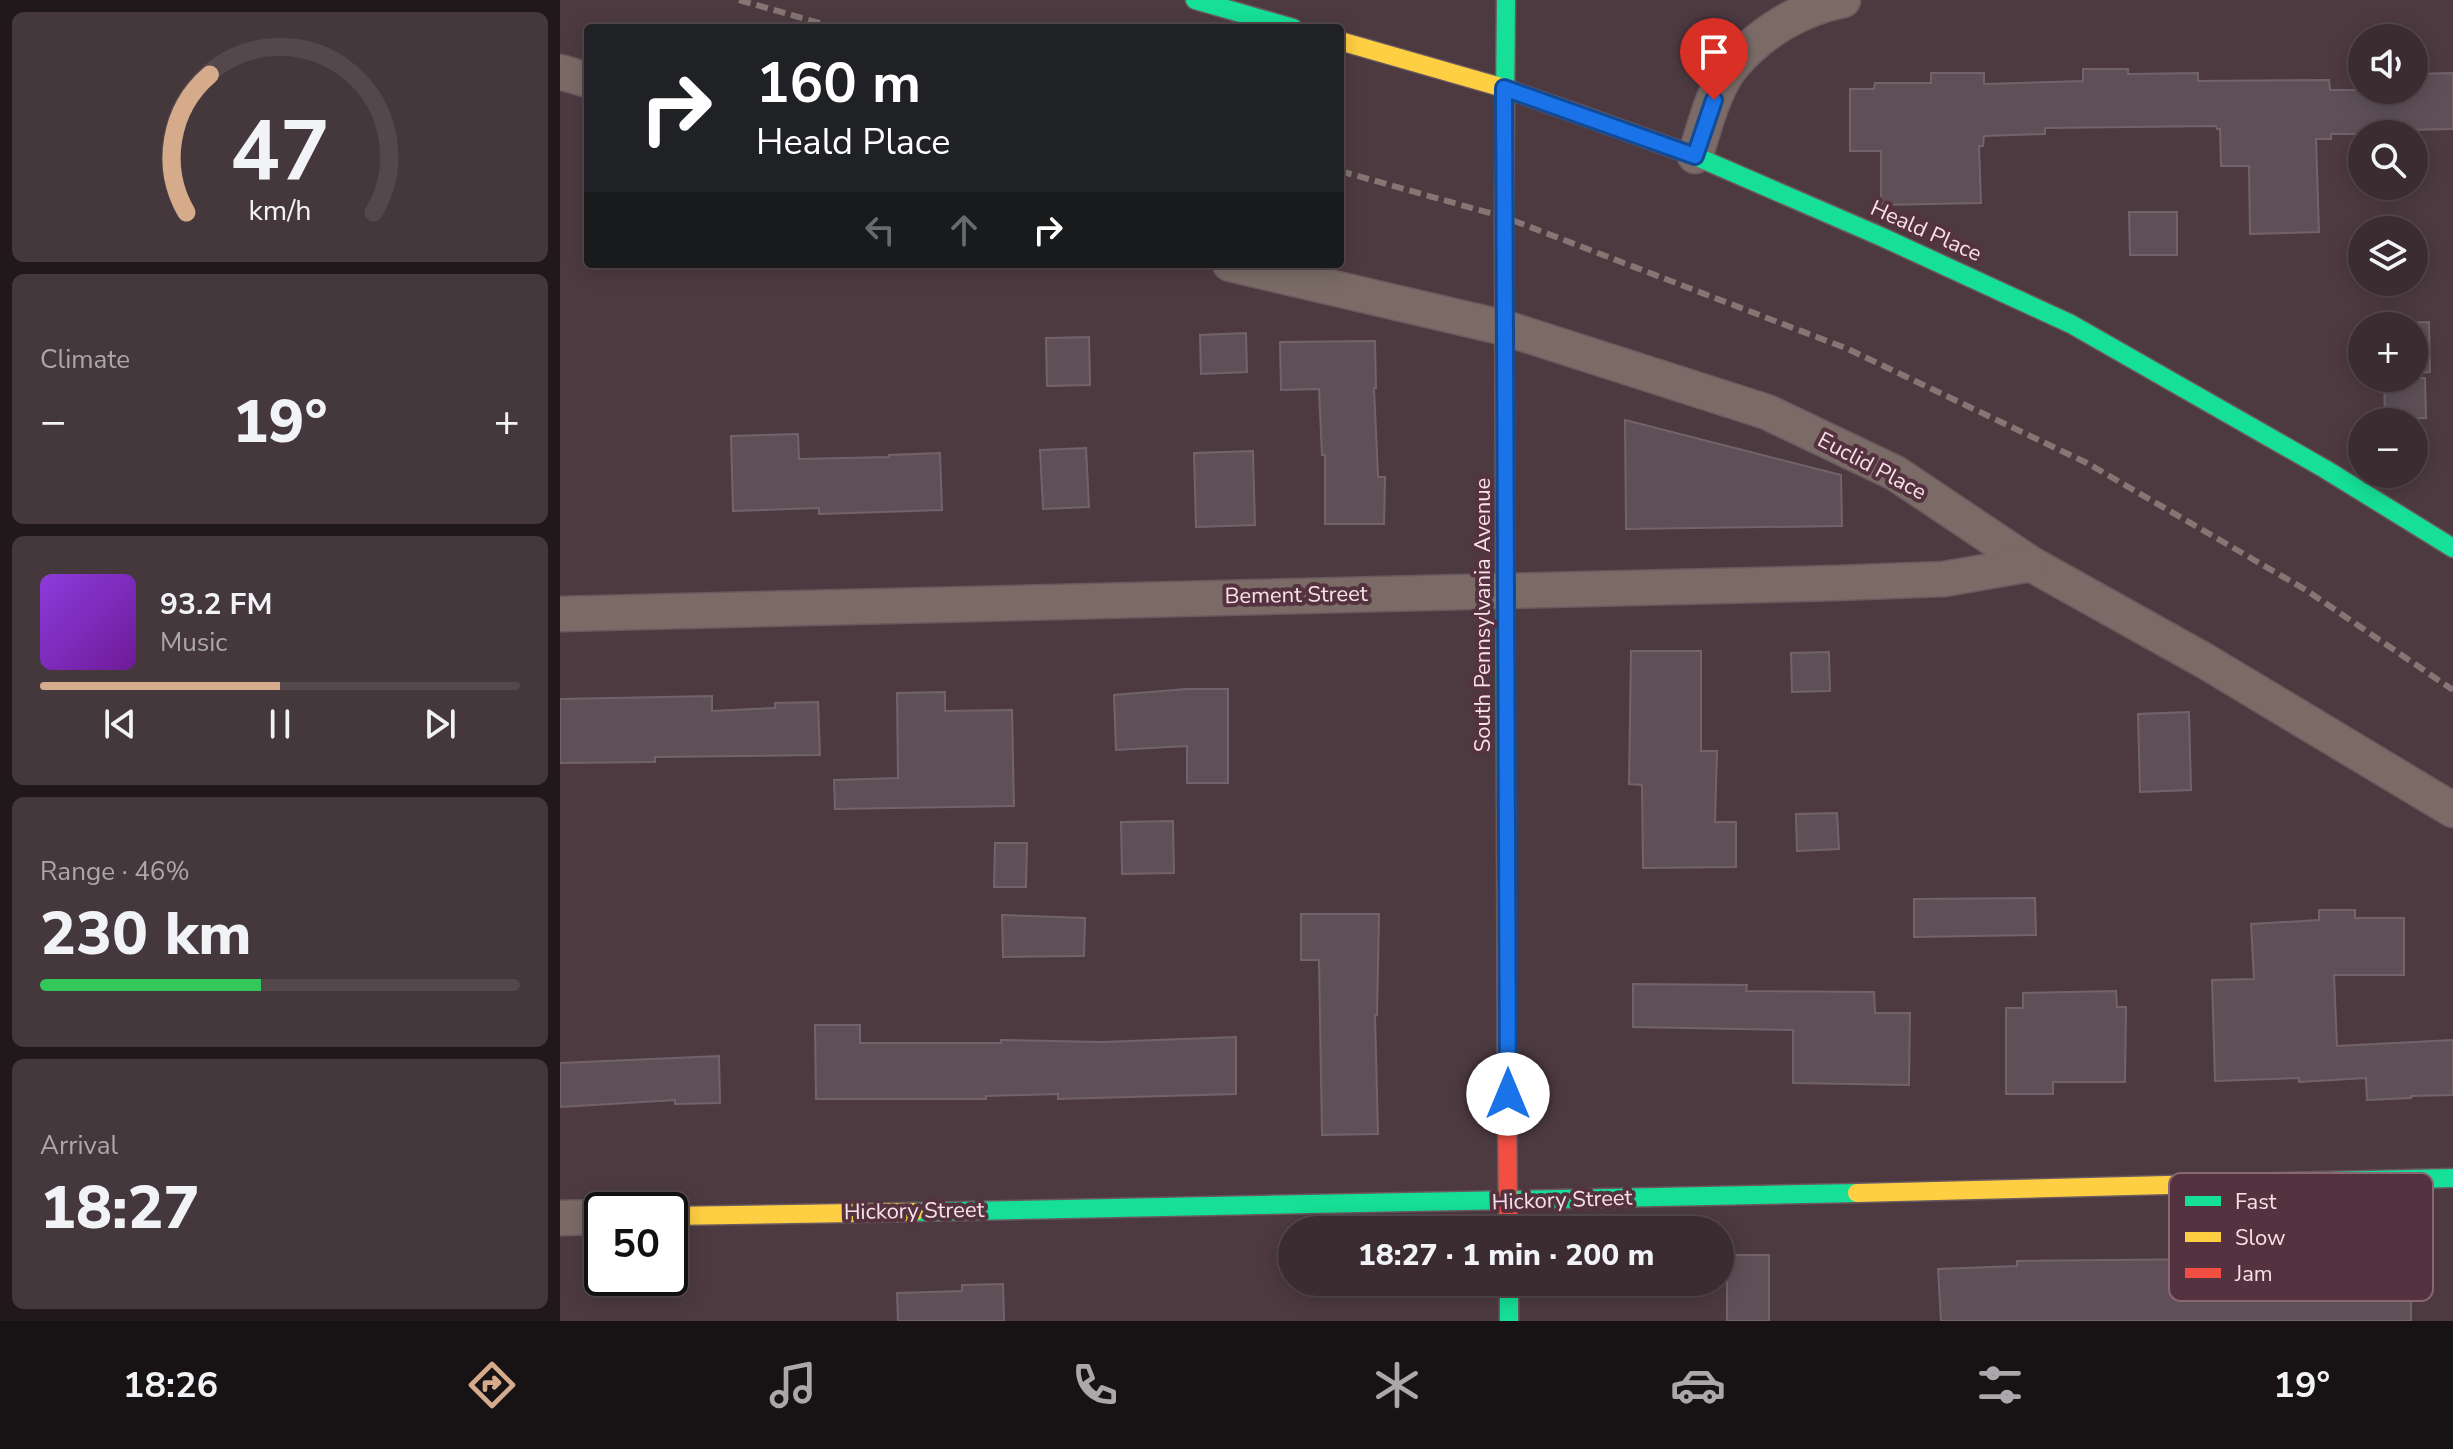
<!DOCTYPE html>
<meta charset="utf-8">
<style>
body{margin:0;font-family:"Nunito Sans",sans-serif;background:#45383d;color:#f1f3f6;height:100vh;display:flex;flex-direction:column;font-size:30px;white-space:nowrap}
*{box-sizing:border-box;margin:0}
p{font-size:26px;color:#aba7ab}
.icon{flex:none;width:44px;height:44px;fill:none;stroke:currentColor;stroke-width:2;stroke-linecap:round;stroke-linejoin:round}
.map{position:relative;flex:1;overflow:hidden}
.side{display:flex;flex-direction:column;gap:12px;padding:12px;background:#20181b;width:560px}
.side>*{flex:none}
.banner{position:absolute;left:24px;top:24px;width:760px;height:244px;border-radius:8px;box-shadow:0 4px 20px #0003,0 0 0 2px #54484d;background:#202124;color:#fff;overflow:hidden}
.controls{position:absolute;left:1788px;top:24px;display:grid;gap:16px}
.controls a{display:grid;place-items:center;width:80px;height:80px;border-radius:50%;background:#3a2c31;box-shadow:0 4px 20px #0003,0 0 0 2px #54484d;font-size:40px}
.speed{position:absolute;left:24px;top:1192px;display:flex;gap:16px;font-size:40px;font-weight:700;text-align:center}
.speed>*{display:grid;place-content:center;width:104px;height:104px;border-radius:50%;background:#3a2c31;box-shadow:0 4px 20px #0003,0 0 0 2px #54484d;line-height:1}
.speed .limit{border:4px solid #111;border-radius:12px;background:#fff;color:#111}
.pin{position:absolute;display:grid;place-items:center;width:68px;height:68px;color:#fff;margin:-82px -34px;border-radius:50% 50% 50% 0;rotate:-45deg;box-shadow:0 0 8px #0007}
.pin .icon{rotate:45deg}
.me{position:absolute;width:88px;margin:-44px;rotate:0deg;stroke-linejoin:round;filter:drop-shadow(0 0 6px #0008)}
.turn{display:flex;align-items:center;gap:28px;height:168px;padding:0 40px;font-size:36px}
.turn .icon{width:104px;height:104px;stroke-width:2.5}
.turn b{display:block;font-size:56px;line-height:68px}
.lanes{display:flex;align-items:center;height:76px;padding:0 40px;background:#0003;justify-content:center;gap:40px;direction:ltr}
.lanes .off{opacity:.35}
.big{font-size:60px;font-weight:800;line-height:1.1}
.side .widget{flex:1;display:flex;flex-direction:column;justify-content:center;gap:12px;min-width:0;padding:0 28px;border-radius:12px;background:#45383d}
.side .dial{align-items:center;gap:0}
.dial svg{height:208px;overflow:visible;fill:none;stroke:#54484d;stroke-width:7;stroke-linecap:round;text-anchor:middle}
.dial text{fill:#f1f3f6;stroke:none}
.song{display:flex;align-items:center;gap:24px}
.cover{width:96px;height:96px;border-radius:12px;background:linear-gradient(135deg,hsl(270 70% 55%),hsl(280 70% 35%))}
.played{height:8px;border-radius:4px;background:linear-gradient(90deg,#d6ab8b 50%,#54484d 50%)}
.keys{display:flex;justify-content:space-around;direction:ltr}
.heat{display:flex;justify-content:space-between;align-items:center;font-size:44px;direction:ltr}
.charge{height:12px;border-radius:6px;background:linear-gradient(90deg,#34c759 46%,#54484d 0)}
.trip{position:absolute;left:718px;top:1216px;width:456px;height:80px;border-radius:40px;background:#3a2c31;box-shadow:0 4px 20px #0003,0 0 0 2px #54484d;font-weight:800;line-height:80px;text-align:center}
.tabs{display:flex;height:128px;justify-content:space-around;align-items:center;background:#171214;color:#aba7ab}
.tabs .icon{width:56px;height:56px}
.tabs .selected{color:#d6ab8b}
.tabs b{font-size:36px;color:#f1f3f6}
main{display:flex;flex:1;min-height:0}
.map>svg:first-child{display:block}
.building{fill:#5f5058;stroke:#72636b;stroke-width:2}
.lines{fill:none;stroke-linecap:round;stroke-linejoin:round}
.street-casing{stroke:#6a5a60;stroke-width:37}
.fast-casing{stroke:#6a5a60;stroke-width:21}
.slow-casing{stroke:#6a5a60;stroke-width:21}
.jam-casing{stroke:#6a5a60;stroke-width:21}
.street{stroke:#7a6b66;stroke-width:34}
.fast{stroke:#16e098;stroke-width:18}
.slow{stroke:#ffcf43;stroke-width:18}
.jam{stroke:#f24e42;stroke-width:18}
.rail{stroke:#837673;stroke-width:6;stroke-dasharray:12 6;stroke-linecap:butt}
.route-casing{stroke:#114b97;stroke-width:20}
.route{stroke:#1a73e8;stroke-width:14}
.labels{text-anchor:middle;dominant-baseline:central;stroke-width:8;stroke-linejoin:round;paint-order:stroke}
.street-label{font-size:22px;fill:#f8e1e8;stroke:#55323f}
.key{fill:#55323f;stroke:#866772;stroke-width:2}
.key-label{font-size:22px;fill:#f8e1e8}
</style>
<main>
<section class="side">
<div class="widget dial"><svg viewBox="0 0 100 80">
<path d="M14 69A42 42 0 1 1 86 69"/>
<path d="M14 69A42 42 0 0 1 23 16" stroke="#d6ab8b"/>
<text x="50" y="56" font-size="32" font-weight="700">47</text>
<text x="50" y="72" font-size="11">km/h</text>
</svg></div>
<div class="widget"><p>Climate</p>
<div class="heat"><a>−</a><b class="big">19°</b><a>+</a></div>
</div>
<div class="widget">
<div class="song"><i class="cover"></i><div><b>93.2 FM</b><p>Music</p></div></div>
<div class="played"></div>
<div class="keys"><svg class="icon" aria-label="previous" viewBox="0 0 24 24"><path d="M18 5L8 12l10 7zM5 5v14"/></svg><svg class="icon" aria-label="pause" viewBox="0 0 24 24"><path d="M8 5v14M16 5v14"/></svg><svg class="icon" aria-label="next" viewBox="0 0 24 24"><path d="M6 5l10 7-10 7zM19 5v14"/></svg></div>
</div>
<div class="widget"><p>Range · 46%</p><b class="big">230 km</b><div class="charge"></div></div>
<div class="widget"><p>Arrival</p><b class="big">18:27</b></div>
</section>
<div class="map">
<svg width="1893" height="1321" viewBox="0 0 1893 1321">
<rect width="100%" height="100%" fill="#4d3a41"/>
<g class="building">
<polygon points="1523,69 1568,69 1568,74 1638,73 1638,81 1769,80 1770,90 1854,90 1854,74 1893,73 1893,129 1843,130 1844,134 1771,134 1771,139 1756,139 1759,232 1690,234 1689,166 1661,166 1660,129 1657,129 1656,126 1485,128 1485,134 1424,136 1423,146 1419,146 1421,203 1321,205 1321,151 1290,151 1290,89 1314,89 1315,83 1371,83 1371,73 1424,73 1424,84 1523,81"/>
<polygon points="1569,212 1617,212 1617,255 1570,255"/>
<polygon points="1869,322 1870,372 1854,373 1854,326 1837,326 1837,323"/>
<polygon points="686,333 687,372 641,374 640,335"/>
<polygon points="529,337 530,385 487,386 486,338"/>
<polygon points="815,341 816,388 814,388 818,477 825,477 824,524 765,524 765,455 762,455 759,389 721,390 720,342"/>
<polygon points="1824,378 1865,378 1866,418 1825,419"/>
<polygon points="1065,420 1281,475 1282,526 1066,529"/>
<polygon points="238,434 239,459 329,457 329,455 380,453 382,510 259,514 259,508 173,511 171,436"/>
<polygon points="526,448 529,507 483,509 480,450"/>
<polygon points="693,451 695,525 636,527 634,453"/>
<polygon points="1071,651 1141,651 1141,751 1157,751 1155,822 1176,822 1176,867 1083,868 1082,785 1069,784"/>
<polygon points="1269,652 1270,691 1232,692 1231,653"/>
<polygon points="627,689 668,689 668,783 627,783 627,746 556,750 554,695"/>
<polygon points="385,692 385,711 452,710 454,806 275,809 274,780 338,778 337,693"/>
<polygon points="152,696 152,711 215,708 215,703 258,702 260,755 95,757 95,762 0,763 0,699"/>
<polygon points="1629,712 1631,790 1580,792 1578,714"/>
<polygon points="1277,813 1279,849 1237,851 1236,814"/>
<polygon points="613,821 614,873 562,874 561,822"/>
<polygon points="435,843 467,843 466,887 434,887"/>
<polygon points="1475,898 1476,935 1354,937 1354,899"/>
<polygon points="1759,910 1795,910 1795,918 1844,918 1844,975 1774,975 1777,1046 1893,1040 1893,1095 1851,1096 1851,1098 1807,1100 1806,1078 1739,1082 1739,1078 1655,1081 1652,980 1694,979 1691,924 1759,920"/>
<polygon points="741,914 819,914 817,1015 815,1015 818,1134 762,1135 759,960 741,960"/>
<polygon points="442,915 525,918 524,956 443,957"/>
<polygon points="1073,984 1187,985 1186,991 1314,992 1315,1013 1350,1013 1349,1085 1233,1083 1233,1030 1073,1027"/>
<polygon points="1556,991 1557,1007 1566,1007 1565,1082 1493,1082 1493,1094 1446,1094 1446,1008 1463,1008 1463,993"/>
<polygon points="255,1025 300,1025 300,1043 441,1043 441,1040 542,1042 676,1037 676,1094 498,1099 498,1094 426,1096 426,1099 256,1099"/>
<polygon points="159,1056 160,1103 115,1104 115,1100 0,1107 0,1063"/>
<rect x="1167" y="1255" width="42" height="66"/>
<polygon points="1656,1259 1782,1259 1782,1266 1851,1266 1851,1321 1381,1321 1378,1269 1457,1266 1457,1261"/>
<polygon points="443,1284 444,1321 338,1321 337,1293 402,1291 402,1285"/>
</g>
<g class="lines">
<g class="street-casing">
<g id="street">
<polyline points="0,72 28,80"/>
<path d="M 1135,156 C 1145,127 1153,89 1173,65 C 1201,32 1241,8 1283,0"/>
<polyline points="670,264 945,328 1207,412 1335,473 1471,564 1645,661 1893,810"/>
<polyline points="0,614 1277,583 1384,579 1471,564"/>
<polyline points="0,1218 42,1217"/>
</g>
</g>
<g class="fast-casing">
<g id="fast">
<polyline points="635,0 733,28"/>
<polyline points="946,0 944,217 947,1099"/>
<polyline points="1021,115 1135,156 1322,237 1511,324 1765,469 1893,548"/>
<polyline points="1685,1183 1893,1178"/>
<polyline points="354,1212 1297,1193"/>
<polyline points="949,1282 949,1321"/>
</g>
</g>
<g class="slow-casing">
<g id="slow">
<polyline points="780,41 944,88 1021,115"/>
<polyline points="1297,1193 1685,1183"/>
<polyline points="110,1216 354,1212"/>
</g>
</g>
<g class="jam-casing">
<polyline id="jam" points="947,1099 948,1230"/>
</g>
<use href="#street" class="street"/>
<use href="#fast" class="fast"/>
<use href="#slow" class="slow"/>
<use href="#jam" class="jam"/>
<g class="rail">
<polyline points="179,0 277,28"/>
<polyline points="780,171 944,217 1288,349 1527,463 1746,590 1893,690"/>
</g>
</g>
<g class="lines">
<g class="route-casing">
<polyline id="route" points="948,1094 944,88 1135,156 1154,100"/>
</g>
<use href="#route" class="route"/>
</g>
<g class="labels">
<g class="street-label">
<text transform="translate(1366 231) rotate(24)">Heald Place</text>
<text transform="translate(1312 466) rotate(28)">Euclid Place</text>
<text transform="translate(736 595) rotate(-1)">Bement Street</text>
<text transform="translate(923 615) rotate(-90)">South Pennsylvania Avenue</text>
<text transform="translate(1002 1200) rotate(-2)">Hickory Street</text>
<text transform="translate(354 1211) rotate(-1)">Hickory Street</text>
</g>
</g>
<rect x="1609" y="1173" width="264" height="128" rx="12" class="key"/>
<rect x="1625" y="1196" width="36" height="10" fill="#16e098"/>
<rect x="1625" y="1232" width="36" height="10" fill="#ffcf43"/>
<rect x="1625" y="1268" width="36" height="10" fill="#f24e42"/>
<g class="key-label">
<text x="1675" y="1209">Fast</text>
<text x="1675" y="1245">Slow</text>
<text x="1675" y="1281">Jam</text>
</g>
</svg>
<div class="controls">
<a><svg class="icon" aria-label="sound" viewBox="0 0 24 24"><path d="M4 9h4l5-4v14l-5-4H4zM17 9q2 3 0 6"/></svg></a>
<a><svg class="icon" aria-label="search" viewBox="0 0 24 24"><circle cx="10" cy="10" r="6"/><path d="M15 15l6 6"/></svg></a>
<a><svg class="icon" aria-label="layers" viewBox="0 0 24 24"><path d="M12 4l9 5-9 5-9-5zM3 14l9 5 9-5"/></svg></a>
<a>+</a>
<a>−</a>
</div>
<div class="speed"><div class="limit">50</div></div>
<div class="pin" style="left:1154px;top:100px;background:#d93025"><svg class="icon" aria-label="arrive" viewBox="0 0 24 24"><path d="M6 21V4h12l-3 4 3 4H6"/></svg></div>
<svg class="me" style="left:948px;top:1094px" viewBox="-20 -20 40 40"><circle r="19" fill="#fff"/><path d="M0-13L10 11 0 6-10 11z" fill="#1a73e8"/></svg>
<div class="trip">18:27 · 1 min · 200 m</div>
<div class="banner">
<div class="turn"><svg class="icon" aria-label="right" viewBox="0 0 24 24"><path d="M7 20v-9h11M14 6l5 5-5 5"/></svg><div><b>160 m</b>Heald Place</div></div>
<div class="lanes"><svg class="icon off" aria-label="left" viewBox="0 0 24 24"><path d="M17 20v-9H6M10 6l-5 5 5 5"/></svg><svg class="icon off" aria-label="ahead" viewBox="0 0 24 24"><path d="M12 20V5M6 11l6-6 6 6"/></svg><svg class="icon" aria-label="right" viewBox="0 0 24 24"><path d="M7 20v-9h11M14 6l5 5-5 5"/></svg></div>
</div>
</div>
</main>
<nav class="tabs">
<b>18:26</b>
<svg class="icon selected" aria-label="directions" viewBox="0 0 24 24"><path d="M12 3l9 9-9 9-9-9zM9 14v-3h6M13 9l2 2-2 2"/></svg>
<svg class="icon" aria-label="music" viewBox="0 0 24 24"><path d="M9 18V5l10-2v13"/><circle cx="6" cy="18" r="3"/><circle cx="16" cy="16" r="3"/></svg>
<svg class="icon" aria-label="phone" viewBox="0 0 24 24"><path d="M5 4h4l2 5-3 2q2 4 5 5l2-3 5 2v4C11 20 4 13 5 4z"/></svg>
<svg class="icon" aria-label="climate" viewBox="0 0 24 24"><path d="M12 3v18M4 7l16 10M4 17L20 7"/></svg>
<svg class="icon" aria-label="car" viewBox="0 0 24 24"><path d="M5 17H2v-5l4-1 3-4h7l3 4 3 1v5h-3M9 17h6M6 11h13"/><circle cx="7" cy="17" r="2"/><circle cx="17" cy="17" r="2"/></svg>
<svg class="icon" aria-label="filters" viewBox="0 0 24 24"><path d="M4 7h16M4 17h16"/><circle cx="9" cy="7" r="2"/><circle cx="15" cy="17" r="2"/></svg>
<b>19°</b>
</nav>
